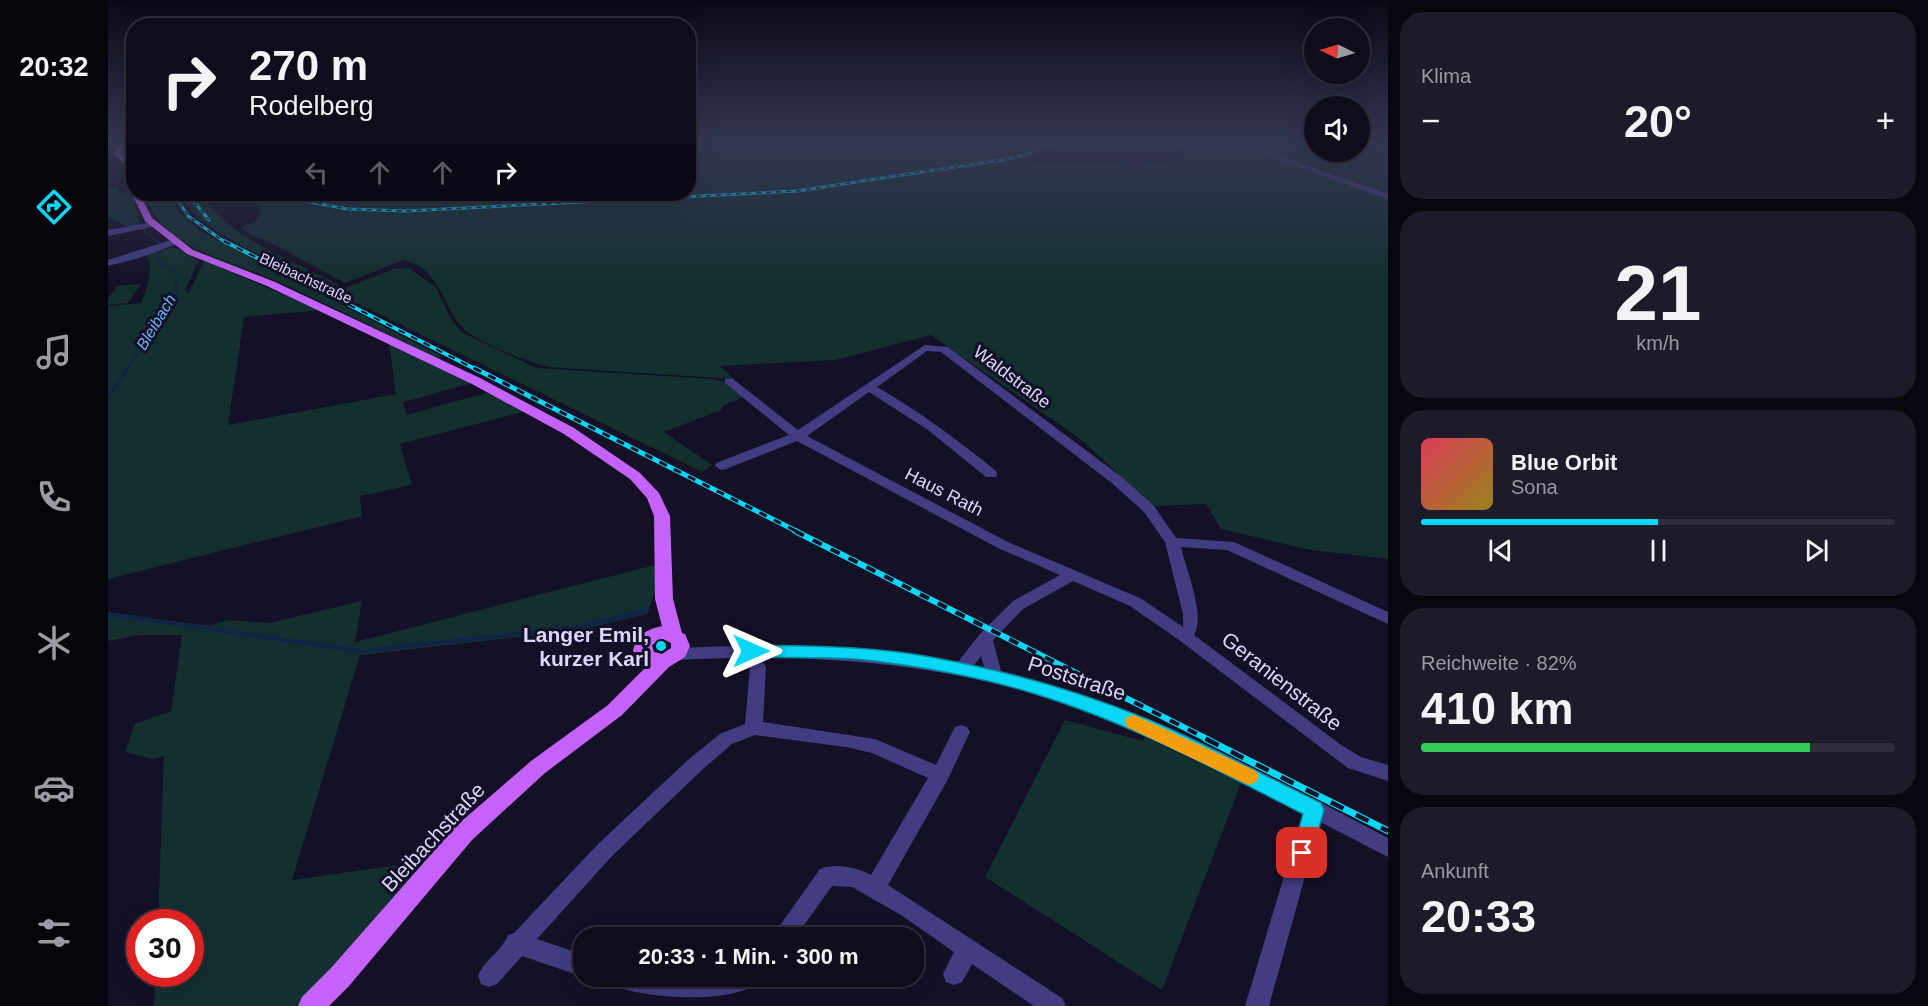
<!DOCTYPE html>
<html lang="de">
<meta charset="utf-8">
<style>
body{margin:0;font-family:Arial,sans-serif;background:#1d1a29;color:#f1f3f6;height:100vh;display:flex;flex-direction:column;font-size:22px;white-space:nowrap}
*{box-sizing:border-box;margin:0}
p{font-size:20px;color:#9b9ba3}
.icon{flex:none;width:33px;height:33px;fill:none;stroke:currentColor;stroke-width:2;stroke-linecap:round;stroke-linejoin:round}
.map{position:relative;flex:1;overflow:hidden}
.drawer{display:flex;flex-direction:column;gap:12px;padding:12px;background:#08070f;width:540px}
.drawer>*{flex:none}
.guide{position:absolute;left:18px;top:18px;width:570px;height:183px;border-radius:24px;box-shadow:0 6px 24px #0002,0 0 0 2px #2f2c3b;background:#0f0c1c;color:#f1f3f6;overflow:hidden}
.needle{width:39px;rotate:275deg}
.controls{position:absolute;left:1196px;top:18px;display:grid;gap:12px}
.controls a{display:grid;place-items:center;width:66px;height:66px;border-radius:50%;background:#0f0c1c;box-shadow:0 6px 24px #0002,0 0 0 2px #2f2c3b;font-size:30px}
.speed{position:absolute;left:18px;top:909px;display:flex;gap:12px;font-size:30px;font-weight:700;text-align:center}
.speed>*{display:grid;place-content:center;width:78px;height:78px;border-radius:50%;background:#0f0c1c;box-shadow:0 6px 24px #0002,0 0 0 2px #2f2c3b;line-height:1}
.speed .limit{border:9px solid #d22;background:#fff;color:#111}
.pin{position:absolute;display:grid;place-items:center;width:51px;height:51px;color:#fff;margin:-26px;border-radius:12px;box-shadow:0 3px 9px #0006}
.me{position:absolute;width:66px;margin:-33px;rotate:90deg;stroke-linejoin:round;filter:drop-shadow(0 0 4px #0008)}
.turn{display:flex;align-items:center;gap:21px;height:126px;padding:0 24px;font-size:27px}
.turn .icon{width:78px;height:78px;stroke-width:2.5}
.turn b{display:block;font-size:42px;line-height:51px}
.lanes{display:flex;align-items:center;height:57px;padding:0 24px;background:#0003;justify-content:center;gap:30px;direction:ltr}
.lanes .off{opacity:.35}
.big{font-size:45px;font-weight:700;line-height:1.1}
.drawer .tile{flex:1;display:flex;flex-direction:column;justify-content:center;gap:9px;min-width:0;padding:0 21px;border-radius:24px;background:#1d1a29}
.drawer .dial{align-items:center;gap:0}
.dial b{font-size:78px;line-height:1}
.song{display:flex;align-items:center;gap:18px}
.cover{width:72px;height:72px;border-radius:9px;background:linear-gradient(135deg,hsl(350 70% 55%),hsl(50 70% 35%))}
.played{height:6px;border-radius:3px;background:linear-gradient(90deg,#0ad7f6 50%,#2f2c3b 50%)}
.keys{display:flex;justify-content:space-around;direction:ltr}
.heat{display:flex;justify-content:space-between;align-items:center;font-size:33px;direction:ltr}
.charge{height:9px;border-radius:4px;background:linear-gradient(90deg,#34c759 82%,#2f2c3b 0)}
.trip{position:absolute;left:465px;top:927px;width:351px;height:60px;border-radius:24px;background:#0f0c1c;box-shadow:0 6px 24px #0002,0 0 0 2px #2f2c3b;font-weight:700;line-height:60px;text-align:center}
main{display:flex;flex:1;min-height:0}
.tab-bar{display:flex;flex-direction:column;width:108px;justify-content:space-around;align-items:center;background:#06050b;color:#9b9ba3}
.tab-bar .icon{width:42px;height:42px}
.tab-bar .on{color:#0ad7f6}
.tab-bar b{font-size:27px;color:#f1f3f6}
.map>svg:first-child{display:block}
.green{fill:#132f2f}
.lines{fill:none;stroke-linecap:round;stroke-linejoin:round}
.stream-far3{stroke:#102449;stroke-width:1.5}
.stream-far2{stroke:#102449;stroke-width:2}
.stream-far1{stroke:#102449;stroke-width:3}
.stream{stroke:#102449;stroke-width:4}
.minor{fill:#423d83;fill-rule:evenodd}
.major{fill:#c562f9;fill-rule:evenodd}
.rail-far4-casing{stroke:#0ad7f6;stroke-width:3}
.rail-far3-casing{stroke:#0ad7f6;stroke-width:4}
.rail-far2-casing{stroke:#0ad7f6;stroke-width:5}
.rail-far1-casing{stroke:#0ad7f6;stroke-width:6}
.rail-casing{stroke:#0ad7f6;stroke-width:7}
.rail-far4{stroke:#141026;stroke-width:1.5;stroke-dasharray:5;stroke-linecap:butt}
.rail-far3{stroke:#141026;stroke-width:2;stroke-dasharray:7;stroke-linecap:butt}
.rail-far2{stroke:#141026;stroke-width:3;stroke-dasharray:8;stroke-linecap:butt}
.rail-far1{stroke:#141026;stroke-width:4;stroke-dasharray:10;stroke-linecap:butt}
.rail{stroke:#141026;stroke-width:4.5;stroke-dasharray:14;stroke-linecap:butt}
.route{fill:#0ad7f6;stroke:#068ca0;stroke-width:1.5}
.slow{fill:#f59e0b}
.poi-dot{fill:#0ad7f6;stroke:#141026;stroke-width:2}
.labels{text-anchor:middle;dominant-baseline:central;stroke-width:6;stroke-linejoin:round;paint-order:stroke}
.far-street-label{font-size:15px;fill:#dcd6fd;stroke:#141026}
.far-water-label{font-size:16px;font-style:italic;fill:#68b2f9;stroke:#141026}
.street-label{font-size:18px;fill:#dcd6fd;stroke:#141026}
.near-poi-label{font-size:21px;font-weight:bold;fill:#dcd6fd;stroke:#141026;text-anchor:end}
.near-street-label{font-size:21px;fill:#dcd6fd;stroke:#141026}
</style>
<main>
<nav class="tab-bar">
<b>20:32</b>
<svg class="icon on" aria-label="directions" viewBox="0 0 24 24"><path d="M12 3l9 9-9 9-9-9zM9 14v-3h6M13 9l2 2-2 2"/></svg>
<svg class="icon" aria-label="music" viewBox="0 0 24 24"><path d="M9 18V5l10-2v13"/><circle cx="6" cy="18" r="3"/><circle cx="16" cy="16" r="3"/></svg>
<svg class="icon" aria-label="phone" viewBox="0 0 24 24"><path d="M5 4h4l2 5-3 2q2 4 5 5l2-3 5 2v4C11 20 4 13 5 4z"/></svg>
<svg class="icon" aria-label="climate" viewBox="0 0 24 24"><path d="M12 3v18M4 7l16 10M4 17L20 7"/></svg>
<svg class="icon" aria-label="car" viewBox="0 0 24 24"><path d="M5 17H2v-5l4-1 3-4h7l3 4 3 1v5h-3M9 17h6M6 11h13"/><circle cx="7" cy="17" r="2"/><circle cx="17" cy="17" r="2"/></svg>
<svg class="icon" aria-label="filters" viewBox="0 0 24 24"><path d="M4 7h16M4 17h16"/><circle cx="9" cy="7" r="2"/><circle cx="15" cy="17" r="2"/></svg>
</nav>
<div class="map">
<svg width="1280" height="1006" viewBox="0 0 1280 1006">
<rect width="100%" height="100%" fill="#141026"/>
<g class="green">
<path d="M 581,143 L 955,143 L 920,159 L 928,164 L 983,163 L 1028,167 L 1058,163 L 1076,151 L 1063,143 L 1206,143 L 1206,152 L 1251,152 L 1251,143 L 1280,143 L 1280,559 L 1203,550 L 1113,529 L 1098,504 L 1044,506 L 975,441 L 823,335 L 727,360 L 612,366 L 626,379 L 441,367 C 422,363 369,342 356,329 C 333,308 335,270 296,260 L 237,283 L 161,242 L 143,235 L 133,227 L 149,221 L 153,209 L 137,194 L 580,194 Z"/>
<polygon points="9,188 11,194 24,191 32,225 20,227 0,217 0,189"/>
<path d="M 36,194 L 62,194 L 71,212 L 94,232 L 335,357 L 330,359 C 272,331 214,301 156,276 C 124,262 92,256 65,234 C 51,224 41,209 36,194 Z"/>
<path d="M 74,194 L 112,194 L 94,195 C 120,238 186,261 230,284 L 229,287 L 223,289 C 188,271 84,231 74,194 Z"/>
<path d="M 65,247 L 91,260 L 77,290 L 80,294 L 96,261 L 213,310 L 136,317 L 120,425 L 288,394 L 281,343 L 365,383 L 295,402 L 298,415 L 381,392 L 418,411 L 292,444 L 304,485 L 252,496 L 254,516 L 0,579 L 0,306 L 33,303 C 39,286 46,272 39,254 Z"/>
<polygon points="300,268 328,287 341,315 353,332 429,368 604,379 620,383 636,397 614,406 613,410 556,432 604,465 594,472 226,292 286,269"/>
<polygon points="33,284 20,303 0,305 0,299 9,286"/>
<polygon points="547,565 548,589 539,614 472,630 252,655 184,880 319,861 191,1006 46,1006 48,974 82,974 82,922 50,922 56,756 46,759 17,752 27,724 63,711 74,635 31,635 0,641 0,612 102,626 119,620 161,623 254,601 247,642"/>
<polygon points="957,720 1035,741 1037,737 1133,783 1054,990 877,877"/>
</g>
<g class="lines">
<polyline class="stream-far3" points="0,207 18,215 50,243"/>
<g class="stream-far2">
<polyline points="49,241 52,244"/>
<polyline points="19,370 68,294 68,271 50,262 53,250"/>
</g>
<polyline class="stream-far1" points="0,398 20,368"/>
<polyline class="stream" points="0,614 252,651 471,627 540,610"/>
<g class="minor">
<polygon points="1124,143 1133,143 1280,194 1280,199"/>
<polygon points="45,222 49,224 48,226 0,236 0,230"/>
<polygon points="66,239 70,242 69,244 31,258 0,266 0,260"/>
<path d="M 817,345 L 840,347 L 1015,478 L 1046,506 L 1068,538 L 1126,542 L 1280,612 L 1280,624 L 1119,550 L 1073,547 C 1078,569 1098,616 1086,635 L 1233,745 L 1253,757 L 1280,765 L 1280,781 L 1240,768 L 1071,640 L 1022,606 L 965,581 L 915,609 L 885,640 L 893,671 C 1031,703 1155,773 1280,838 L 1280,857 L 1212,822 L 1161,1006 L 1137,1006 L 1195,813 C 1113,769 1029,724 939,697 C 818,661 695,653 570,660 L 564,658 L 562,654 L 564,650 L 570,648 C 665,643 757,647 850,662 L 871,635 L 905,601 L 952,575 L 890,548 L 689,441 L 618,469 L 613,470 L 607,466 L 608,463 L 681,435 L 617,383 L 617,379 L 625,379 L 690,430 ZM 819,351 L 833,352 L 1005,484 L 1036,512 L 1057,542 L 1075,614 L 1075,627 L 1032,598 L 900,542 L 699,436 L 761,392 L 820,430 L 878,477 L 888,477 L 889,474 L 888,471 C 850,440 811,411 769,387 ZM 873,656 L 876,667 L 866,665 Z"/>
<path d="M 650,661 L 656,663 L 658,667 L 655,722 L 767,739 L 828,765 L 847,727 L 853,725 L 859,727 L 862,732 L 839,781 L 780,885 L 954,998 L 958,1006 L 926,1006 L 864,964 L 854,982 L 846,985 L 838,982 L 835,974 L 846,952 L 793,915 L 744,887 L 724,886 L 687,938 L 663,938 L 712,869 C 728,863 748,867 763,875 L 820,778 L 764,753 L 738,747 L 647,735 L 624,744 L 595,769 L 504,856 L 429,939 L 476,955 L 476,976 L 478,976 L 476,977 L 414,956 L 389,984 L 381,987 L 373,984 L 370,976 C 376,960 394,951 400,935 L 406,933 L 490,844 L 581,759 L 612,734 L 637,724 L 642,667 L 644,663 Z"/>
<path d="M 497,976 L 543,976 L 566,983 L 596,986 L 611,984 L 631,976 L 658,976 C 636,1006 539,1000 500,984 Z"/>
</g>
<g class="major">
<polygon points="11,143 19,143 14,154 26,164 26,170 6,155"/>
<path d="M 26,192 L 32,194 L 44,218 L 85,250 L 167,282 L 372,378 L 466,428 L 532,473 L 551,493 L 562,516 L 565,599 L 574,633 L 577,634 L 582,646 L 577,657 L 561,667 L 514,715 L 437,773 L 364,840 L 241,986 L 221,1006 L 190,1006 L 194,997 L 223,968 L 348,826 L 423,761 L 500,705 L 540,665 L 534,663 L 525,651 C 529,634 538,630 554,626 L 547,599 L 546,516 L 539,498 L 522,479 L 456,434 L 364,384 L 159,286 L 79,254 L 37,221 L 24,194 ZM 555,639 L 563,643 L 563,648 L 554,654 L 546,652 L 544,645 Z"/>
</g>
<g class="rail-far4-casing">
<g id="rail-far4">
<polyline points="66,194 80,216 118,243"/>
<polyline points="80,194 101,220"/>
<polyline points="160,194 239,209 298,211 689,191 893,160 920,154 943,143"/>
</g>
</g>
<g class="rail-far3-casing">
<polyline id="rail-far3" points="116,241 369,370"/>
</g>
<g class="rail-far2-casing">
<polyline id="rail-far2" points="366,368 690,532"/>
</g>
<g class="rail-far1-casing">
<polyline id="rail-far1" points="687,531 1101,740"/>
</g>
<g class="rail-casing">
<polyline id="rail" points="1098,739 1280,831"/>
</g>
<use href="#rail-far4" class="rail-far4"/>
<use href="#rail-far3" class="rail-far3"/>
<use href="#rail-far2" class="rail-far2"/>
<use href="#rail-far1" class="rail-far1"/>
<use href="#rail" class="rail"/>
</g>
<linearGradient id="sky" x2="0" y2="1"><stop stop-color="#0b0915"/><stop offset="0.5" stop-color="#343752"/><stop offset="1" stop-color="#343752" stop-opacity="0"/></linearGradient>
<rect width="1280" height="284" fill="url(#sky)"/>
<path class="route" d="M 643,645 C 705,646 767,646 828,658 C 908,673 988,696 1062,729 C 1113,752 1163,779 1213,803 L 1216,810 L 1204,853 L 1201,860 L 1194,863 L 1187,860 L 1184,853 L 1195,814 C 1113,772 1031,728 943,699 C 884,679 810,665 747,659 C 713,657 677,658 643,657 L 635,651 Z"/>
<polygon class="slow" points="1026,715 1148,771 1151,777 1148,782 1141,785 1134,782 1019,727 1017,722 1019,717"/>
<circle class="poi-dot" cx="553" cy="646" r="6"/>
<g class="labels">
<g class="far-street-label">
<text transform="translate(198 278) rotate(25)">Bleibachstraße</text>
</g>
<g class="far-water-label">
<text transform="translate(48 322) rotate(-59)">Bleibach</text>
</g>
<g class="street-label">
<text transform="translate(904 377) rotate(37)">Waldstraße</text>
<text transform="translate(836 492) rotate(27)">Haus Rath</text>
</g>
<g class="near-poi-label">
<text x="541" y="634">Langer Emil,<tspan x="541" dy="24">kurzer Karl</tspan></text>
</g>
<g class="near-street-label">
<text transform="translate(969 678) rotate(18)">Poststraße</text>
<text transform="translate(1174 681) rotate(38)">Geranienstraße</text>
<text transform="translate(325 837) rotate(-47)">Bleibachstraße</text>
</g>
</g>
</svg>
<div class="controls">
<a><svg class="needle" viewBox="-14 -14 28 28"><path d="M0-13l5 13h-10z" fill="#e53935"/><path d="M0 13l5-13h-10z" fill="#9b9ba3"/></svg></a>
<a><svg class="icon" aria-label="sound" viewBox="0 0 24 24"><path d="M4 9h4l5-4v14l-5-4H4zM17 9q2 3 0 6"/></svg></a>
</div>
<div class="speed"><div class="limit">30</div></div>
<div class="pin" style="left:1194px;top:853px;background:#d93025"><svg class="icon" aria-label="arrive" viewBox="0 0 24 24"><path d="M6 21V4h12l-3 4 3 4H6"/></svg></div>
<svg class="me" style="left:643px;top:651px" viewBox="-20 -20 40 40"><path d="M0-17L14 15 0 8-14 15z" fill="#0ad7f6" stroke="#fff" stroke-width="4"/></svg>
<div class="trip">20:33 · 1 Min. · 300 m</div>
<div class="guide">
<div class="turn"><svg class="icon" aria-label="right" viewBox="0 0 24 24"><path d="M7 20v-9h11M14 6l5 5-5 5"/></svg><div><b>270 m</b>Rodelberg</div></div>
<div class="lanes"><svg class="icon off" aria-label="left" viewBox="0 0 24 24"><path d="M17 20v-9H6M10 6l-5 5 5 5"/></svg><svg class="icon off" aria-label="ahead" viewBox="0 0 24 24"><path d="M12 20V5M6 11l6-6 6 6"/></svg><svg class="icon off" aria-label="ahead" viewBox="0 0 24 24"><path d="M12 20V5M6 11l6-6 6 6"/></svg><svg class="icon" aria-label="right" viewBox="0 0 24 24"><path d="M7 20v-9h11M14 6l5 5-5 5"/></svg></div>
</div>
</div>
<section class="drawer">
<div class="tile"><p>Klima</p>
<div class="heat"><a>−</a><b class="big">20°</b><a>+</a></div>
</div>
<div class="tile dial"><b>21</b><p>km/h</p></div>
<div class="tile">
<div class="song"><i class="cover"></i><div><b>Blue Orbit</b><p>Sona</p></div></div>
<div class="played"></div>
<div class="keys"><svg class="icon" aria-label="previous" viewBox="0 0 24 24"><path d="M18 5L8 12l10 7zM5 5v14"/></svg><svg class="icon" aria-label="pause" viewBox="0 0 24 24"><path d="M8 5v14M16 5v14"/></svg><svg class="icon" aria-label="next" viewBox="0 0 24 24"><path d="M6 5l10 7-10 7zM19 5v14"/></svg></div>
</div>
<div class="tile"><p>Reichweite · 82%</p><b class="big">410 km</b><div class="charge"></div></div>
<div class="tile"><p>Ankunft</p><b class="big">20:33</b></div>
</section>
</main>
